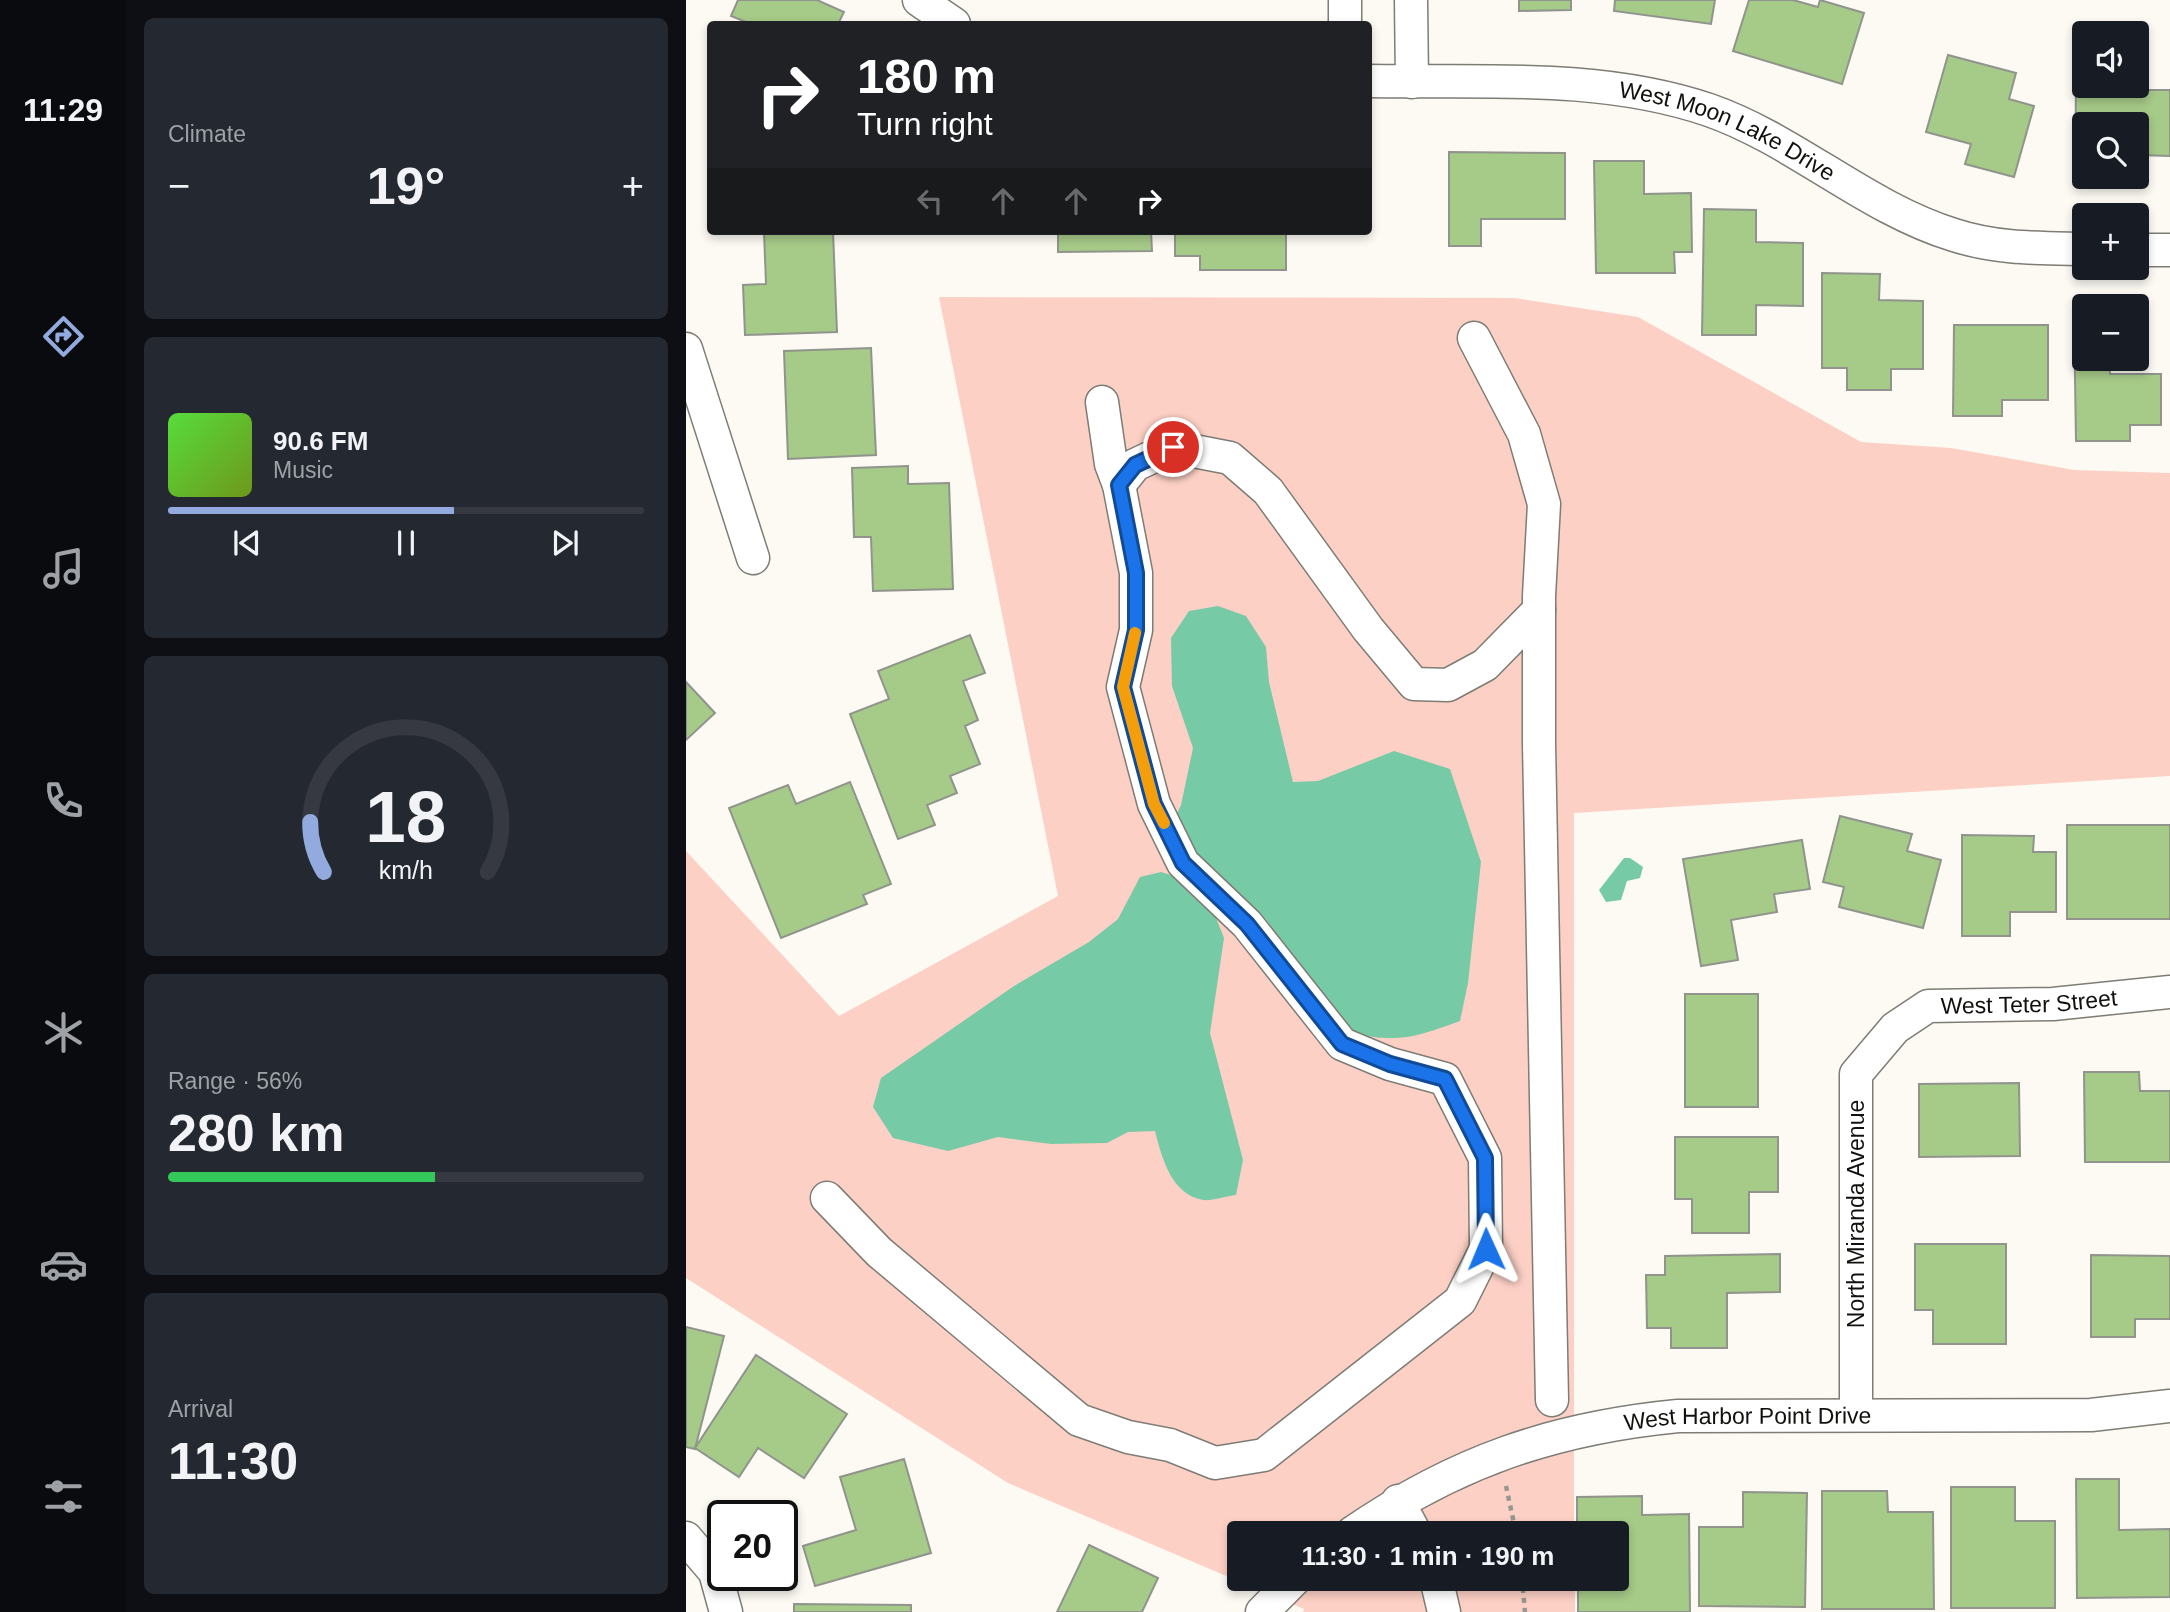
<!DOCTYPE html>
<meta charset="utf-8">
<style>
body{margin:0;font-family:Arial,sans-serif;background:#242831;color:#f1f3f6;height:100vh;display:flex;flex-direction:column;font-size:26px;white-space:nowrap}
*{box-sizing:border-box;margin:0}
p{font-size:23px;color:#9ea1a6}
.icon{flex:none;width:38px;height:38px;fill:none;stroke:currentColor;stroke-width:2;stroke-linecap:round;stroke-linejoin:round}
.map{position:relative;flex:1;overflow:hidden}
.drawer{display:flex;flex-direction:column;gap:18px;padding:18px;background:#0d0f14;width:560px}
.drawer>*{flex:none}
.hud{position:absolute;left:21px;top:21px;width:665px;height:214px;border-radius:7px;box-shadow:0 4px 10px #0003;background:#202124;color:#fff;overflow:hidden}
.fabs{position:absolute;left:1386px;top:21px;display:grid;gap:14px}
.fabs a{display:grid;place-items:center;width:77px;height:77px;border-radius:7px;background:#171b24;box-shadow:0 4px 10px #0003;font-size:35px}
.speed{position:absolute;left:21px;top:1500px;display:flex;gap:14px;font-size:35px;font-weight:700;text-align:center}
.speed>*{display:grid;place-content:center;width:91px;height:91px;border-radius:50%;background:#171b24;box-shadow:0 4px 10px #0003;line-height:1}
.speed .limit{border:4px solid #111;border-radius:10px;background:#fff;color:#111}
.pin{position:absolute;display:grid;place-items:center;width:60px;height:60px;color:#fff;margin:-30px;border:4px solid #fff;border-radius:50%;box-shadow:0 2px 7px #0007}
.me{position:absolute;width:77px;margin:-38px;rotate:359deg;stroke-linejoin:round;filter:drop-shadow(0 0 5px #0008)}
.turn{display:flex;align-items:center;gap:24px;height:147px;padding:0 35px;font-size:32px}
.turn .icon{width:91px;height:91px;stroke-width:2.5}
.turn b{display:block;font-size:49px;line-height:60px}
.lanes{display:flex;align-items:center;height:66px;padding:0 35px;background:#0003;justify-content:center;gap:35px;direction:ltr}
.lanes .off{opacity:.35}
.big{font-size:52px;font-weight:700;line-height:1.1}
.drawer .tile{flex:1;display:flex;flex-direction:column;justify-content:center;gap:10px;min-width:0;padding:0 24px;border-radius:10px;background:#242831}
.drawer .dial{align-items:center;gap:0}
.dial svg{height:182px;overflow:visible;fill:none;stroke:#363941;stroke-width:7;stroke-linecap:round;text-anchor:middle}
.dial text{fill:#f1f3f6;stroke:none}
.song{display:flex;align-items:center;gap:21px}
.cover{width:84px;height:84px;border-radius:10px;background:linear-gradient(135deg,hsl(110 70% 55%),hsl(80 70% 35%))}
.played{height:7px;border-radius:4px;background:linear-gradient(90deg,#92aadd 60%,#363941 60%)}
.keys{display:flex;justify-content:space-around;direction:ltr}
.heat{display:flex;justify-content:space-between;align-items:center;font-size:38px;direction:ltr}
.charge{height:10px;border-radius:5px;background:linear-gradient(90deg,#34c759 56%,#363941 0)}
.trip{position:absolute;left:541px;top:1521px;width:402px;height:70px;border-radius:7px;background:#171b24;box-shadow:0 4px 10px #0003;font-weight:700;line-height:70px;text-align:center}
main{display:flex;flex:1;min-height:0}
.menu{display:flex;flex-direction:column;width:126px;justify-content:space-around;align-items:center;background:#090b0e;color:#9ea1a6}
.menu .icon{width:49px;height:49px}
.menu .current{color:#92aadd}
.menu b{font-size:32px;color:#f1f3f6}
.map>svg:first-child{display:block}
.green{fill:#fdd0c5}
.water{fill:#77caa6}
.building{fill:#a6ca88;stroke:#90948d;stroke-width:2}
.lines{fill:none;stroke-linecap:round;stroke-linejoin:round}
.minor-casing{stroke:#7d7c75;stroke-width:35}
.path{stroke:#979691;stroke-width:4.5;stroke-dasharray:5 5;stroke-linecap:butt}
.minor{stroke:#fff;stroke-width:32}
.route-casing{stroke:#114b97;stroke-width:18}
.route{stroke:#1a73e8;stroke-width:12}
.slow{stroke:#f59e0b;stroke-width:12}
.labels{text-anchor:middle;dominant-baseline:central;stroke-width:7;stroke-linejoin:round;paint-order:stroke}
.street-label{font-size:23px;fill:#10100d;stroke:#fff}
</style>
<main>
<nav class="menu">
<b>11:29</b>
<svg class="icon current" aria-label="directions" viewBox="0 0 24 24"><path d="M12 3l9 9-9 9-9-9zM9 14v-3h6M13 9l2 2-2 2"/></svg>
<svg class="icon" aria-label="music" viewBox="0 0 24 24"><path d="M9 18V5l10-2v13"/><circle cx="6" cy="18" r="3"/><circle cx="16" cy="16" r="3"/></svg>
<svg class="icon" aria-label="phone" viewBox="0 0 24 24"><path d="M5 4h4l2 5-3 2q2 4 5 5l2-3 5 2v4C11 20 4 13 5 4z"/></svg>
<svg class="icon" aria-label="climate" viewBox="0 0 24 24"><path d="M12 3v18M4 7l16 10M4 17L20 7"/></svg>
<svg class="icon" aria-label="car" viewBox="0 0 24 24"><path d="M5 17H2v-5l4-1 3-4h7l3 4 3 1v5h-3M9 17h6M6 11h13"/><circle cx="7" cy="17" r="2"/><circle cx="17" cy="17" r="2"/></svg>
<svg class="icon" aria-label="filters" viewBox="0 0 24 24"><path d="M4 7h16M4 17h16"/><circle cx="9" cy="7" r="2"/><circle cx="15" cy="17" r="2"/></svg>
</nav>
<section class="drawer">
<div class="tile"><p>Climate</p>
<div class="heat"><a>−</a><b class="big">19°</b><a>+</a></div>
</div>
<div class="tile">
<div class="song"><i class="cover"></i><div><b>90.6 FM</b><p>Music</p></div></div>
<div class="played"></div>
<div class="keys"><svg class="icon" aria-label="previous" viewBox="0 0 24 24"><path d="M18 5L8 12l10 7zM5 5v14"/></svg><svg class="icon" aria-label="pause" viewBox="0 0 24 24"><path d="M8 5v14M16 5v14"/></svg><svg class="icon" aria-label="next" viewBox="0 0 24 24"><path d="M6 5l10 7-10 7zM19 5v14"/></svg></div>
</div>
<div class="tile dial"><svg viewBox="0 0 100 80">
<path d="M14 69A42 42 0 1 1 86 69"/>
<path d="M14 69A42 42 0 0 1 8 47" stroke="#92aadd"/>
<text x="50" y="56" font-size="32" font-weight="700">18</text>
<text x="50" y="72" font-size="11">km/h</text>
</svg></div>
<div class="tile"><p>Range · 56%</p><b class="big">280 km</b><div class="charge"></div></div>
<div class="tile"><p>Arrival</p><b class="big">11:30</b></div>
</section>
<div class="map">
<svg width="1484" height="1612" viewBox="0 0 1484 1612">
<rect width="100%" height="100%" fill="#fcfaf3"/>
<polygon class="green" points="253,297 828,298 952,317 1175,442 1265,448 1388,470 1484,473 1484,776 888,813 888,1533 553,1533 553,1578 889,1579 889,1612 617,1612 618,1609 322,1483 0,1278 0,851 153,1016 372,896"/>
<g class="water">
<path d="M 532,606 L 560,616 L 580,647 L 583,682 L 607,782 L 632,781 L 708,751 L 764,769 L 795,862 L 782,983 L 774,1021 C 727,1038 713,1043 663,1033 L 502,845 L 487,822 L 495,805 L 507,748 L 486,686 L 485,638 L 503,611 Z"/>
<polygon points="938,858 944,858 957,867 954,878 941,881 935,900 920,902 913,890"/>
<path d="M 475,872 L 498,879 L 524,903 L 538,938 L 524,1033 L 557,1160 L 550,1195 C 540,1196 526,1201 517,1200 C 485,1194 476,1158 469,1131 L 442,1132 L 421,1143 L 365,1144 L 312,1137 L 262,1151 L 207,1138 L 187,1107 L 195,1078 L 328,986 L 403,942 L 432,919 L 454,877 Z"/>
</g>
<g class="building">
<polygon points="52,0 131,0 158,12 152,24 65,24 45,16"/>
<polygon points="833,0 885,0 885,10 833,11"/>
<polygon points="929,0 1029,0 1025,24 928,11"/>
<polygon points="1063,0 1107,0 1132,7 1134,0 1178,13 1156,84 1047,51"/>
<polygon points="1262,55 1330,73 1323,99 1348,106 1328,177 1279,164 1285,144 1240,132"/>
<polygon points="1451,78 1456,78 1456,90 1484,90 1484,156 1451,155 1451,124 1398,124 1398,177 1440,179 1389,178 1390,83 1451,86"/>
<polygon points="763,152 879,153 879,219 795,219 795,246 763,246"/>
<polygon points="908,161 958,161 958,194 1005,193 1006,252 988,252 989,273 910,273"/>
<polygon points="1018,209 1070,210 1070,242 1117,243 1117,306 1070,305 1070,335 1016,335"/>
<polygon points="147,231 151,332 59,335 57,285 80,284 78,232"/>
<polygon points="372,231 465,231 466,251 372,252"/>
<polygon points="489,231 600,231 600,270 514,270 514,256 489,256"/>
<polygon points="1136,273 1194,274 1193,300 1237,301 1237,369 1205,369 1205,390 1161,390 1161,368 1136,368"/>
<polygon points="1388,314 1398,314 1398,359 1424,359 1424,374 1475,374 1475,425 1444,425 1444,441 1390,441"/>
<polygon points="1268,325 1362,325 1362,400 1316,400 1316,416 1267,416"/>
<polygon points="185,348 190,455 102,459 98,351"/>
<polygon points="222,466 222,484 263,483 267,589 187,591 185,537 168,537 166,468"/>
<polygon points="284,635 299,673 277,681 292,720 279,726 294,764 264,776 271,793 241,805 249,825 212,839 164,714 203,699 192,671"/>
<polygon points="0,682 29,713 0,740"/>
<polygon points="164,782 205,884 177,895 181,904 95,938 43,808 102,785 110,804"/>
<polygon points="1154,816 1226,834 1221,851 1255,860 1237,928 1153,907 1158,887 1137,882"/>
<rect x="1381" y="825" width="103" height="94"/>
<polygon points="1276,835 1348,836 1347,852 1370,852 1370,912 1324,912 1324,936 1276,936"/>
<polygon points="1116,840 1124,889 1088,894 1091,912 1045,920 1052,960 1015,966 997,859"/>
<rect x="999" y="994" width="73" height="113"/>
<polygon points="1398,1072 1453,1072 1454,1091 1484,1091 1484,1162 1399,1162"/>
<polygon points="1333,1083 1334,1156 1233,1157 1233,1084"/>
<polygon points="989,1137 1092,1137 1092,1192 1063,1192 1063,1233 1006,1233 1006,1199 989,1199"/>
<polygon points="1229,1244 1320,1244 1320,1344 1247,1344 1247,1310 1229,1310"/>
<polygon points="1094,1254 1094,1292 1041,1293 1041,1348 985,1348 985,1328 961,1328 960,1275 979,1275 979,1256"/>
<polygon points="1405,1255 1484,1256 1484,1319 1449,1319 1449,1337 1405,1337"/>
<polygon points="0,1327 38,1336 9,1449 0,1447"/>
<polygon points="70,1355 161,1414 118,1478 72,1448 53,1477 9,1448"/>
<polygon points="218,1459 245,1553 129,1586 117,1546 170,1530 154,1477"/>
<polygon points="1390,1479 1433,1479 1433,1530 1484,1529 1484,1597 1391,1598"/>
<polygon points="1265,1487 1329,1487 1329,1521 1369,1521 1369,1608 1265,1608"/>
<polygon points="1136,1491 1201,1491 1202,1512 1247,1512 1248,1609 1136,1609"/>
<polygon points="1057,1492 1121,1493 1119,1607 1013,1606 1013,1527 1057,1527"/>
<polygon points="956,1496 956,1515 1003,1514 1004,1612 892,1612 892,1578 931,1578 931,1533 891,1533 891,1497"/>
<polygon points="403,1545 472,1578 456,1612 371,1612"/>
<polygon points="108,1604 225,1605 225,1612 108,1612"/>
</g>
<g class="lines">
<g class="minor-casing">
<g id="minor">
<polyline points="233,0 268,24"/>
<polyline points="725,0 726,82"/>
<polyline points="659,24 659,0"/>
<path id="s1" d="M 682,81 C 796,83 914,73 1023,110 C 1109,140 1180,208 1268,235 C 1311,249 1353,248 1398,249"/>
<polyline points="1451,250 1484,250"/>
<polyline points="788,338 838,434 858,504 853,596 853,744 866,1400"/>
<polyline points="0,349 67,558"/>
<polyline points="416,402 425,464 433,485 449,465 487,447 544,458 582,491 682,629 728,684 762,685 799,665 853,610"/>
<polyline points="141,1198 193,1252 393,1420 442,1437 484,1445 529,1463 578,1455 774,1301 800,1249 799,1158 759,1079 704,1064 656,1044 561,924 497,863 468,804 437,687 450,630 450,573 433,485"/>
<path id="s2" d="M 1170,1415 L 1170,1074 L 1209,1028 L 1242,1006 L 1367,1004 L 1484,992"/>
<polyline points="712,1501 729,1533"/>
<path id="s3" d="M 666,1533 C 769,1462 867,1428 992,1416 L 1405,1415 L 1484,1406"/>
<polyline points="0,1538 29,1572 40,1612"/>
<polyline points="750,1578 758,1612"/>
<polyline points="576,1612 610,1578"/>
</g>
</g>
<g class="path">
<polyline points="820,1486 830,1533"/>
<polyline points="836,1578 839,1612"/>
</g>
<use href="#minor" class="minor"/>
</g>
<g class="lines">
<g class="route-casing">
<polyline id="route" points="487,447 449,465 433,485 450,573 450,630 437,687 468,804 497,863 561,924 656,1044 704,1064 759,1079 799,1158 800,1249"/>
</g>
<use href="#route" class="route"/>
<polyline class="slow" points="449,633 437,687 468,804 478,823"/>
</g>
<g class="labels">
<g class="street-label">
<text stroke="none"><textPath href="#s1" startOffset="368">West Moon Lake Drive</textPath></text>
<text stroke="none"><textPath href="#s2" startOffset="542">West Teter Street</textPath></text>
<text transform="translate(1170 1214) rotate(-90)">North Miranda Avenue</text>
<text stroke="none"><textPath href="#s3" startOffset="420">West Harbor Point Drive</textPath></text>
</g>
</g>
</svg>
<div class="fabs">
<a><svg class="icon" aria-label="sound" viewBox="0 0 24 24"><path d="M4 9h4l5-4v14l-5-4H4zM17 9q2 3 0 6"/></svg></a>
<a><svg class="icon" aria-label="search" viewBox="0 0 24 24"><circle cx="10" cy="10" r="6"/><path d="M15 15l6 6"/></svg></a>
<a>+</a>
<a>−</a>
</div>
<div class="speed"><div class="limit">20</div></div>
<div class="pin" style="left:487px;top:447px;background:#d93025"><svg class="icon" aria-label="arrive" viewBox="0 0 24 24"><path d="M6 21V4h12l-3 4 3 4H6"/></svg></div>
<svg class="me" style="left:800px;top:1249px" viewBox="-20 -20 40 40"><path d="M0-17L14 15 0 8-14 15z" fill="#1a73e8" stroke="#fff" stroke-width="4"/></svg>
<div class="trip">11:30 · 1 min · 190 m</div>
<div class="hud">
<div class="turn"><svg class="icon" aria-label="right" viewBox="0 0 24 24"><path d="M7 20v-9h11M14 6l5 5-5 5"/></svg><div><b>180 m</b>Turn right</div></div>
<div class="lanes"><svg class="icon off" aria-label="left" viewBox="0 0 24 24"><path d="M17 20v-9H6M10 6l-5 5 5 5"/></svg><svg class="icon off" aria-label="ahead" viewBox="0 0 24 24"><path d="M12 20V5M6 11l6-6 6 6"/></svg><svg class="icon off" aria-label="ahead" viewBox="0 0 24 24"><path d="M12 20V5M6 11l6-6 6 6"/></svg><svg class="icon" aria-label="right" viewBox="0 0 24 24"><path d="M7 20v-9h11M14 6l5 5-5 5"/></svg></div>
</div>
</div>
</main>
